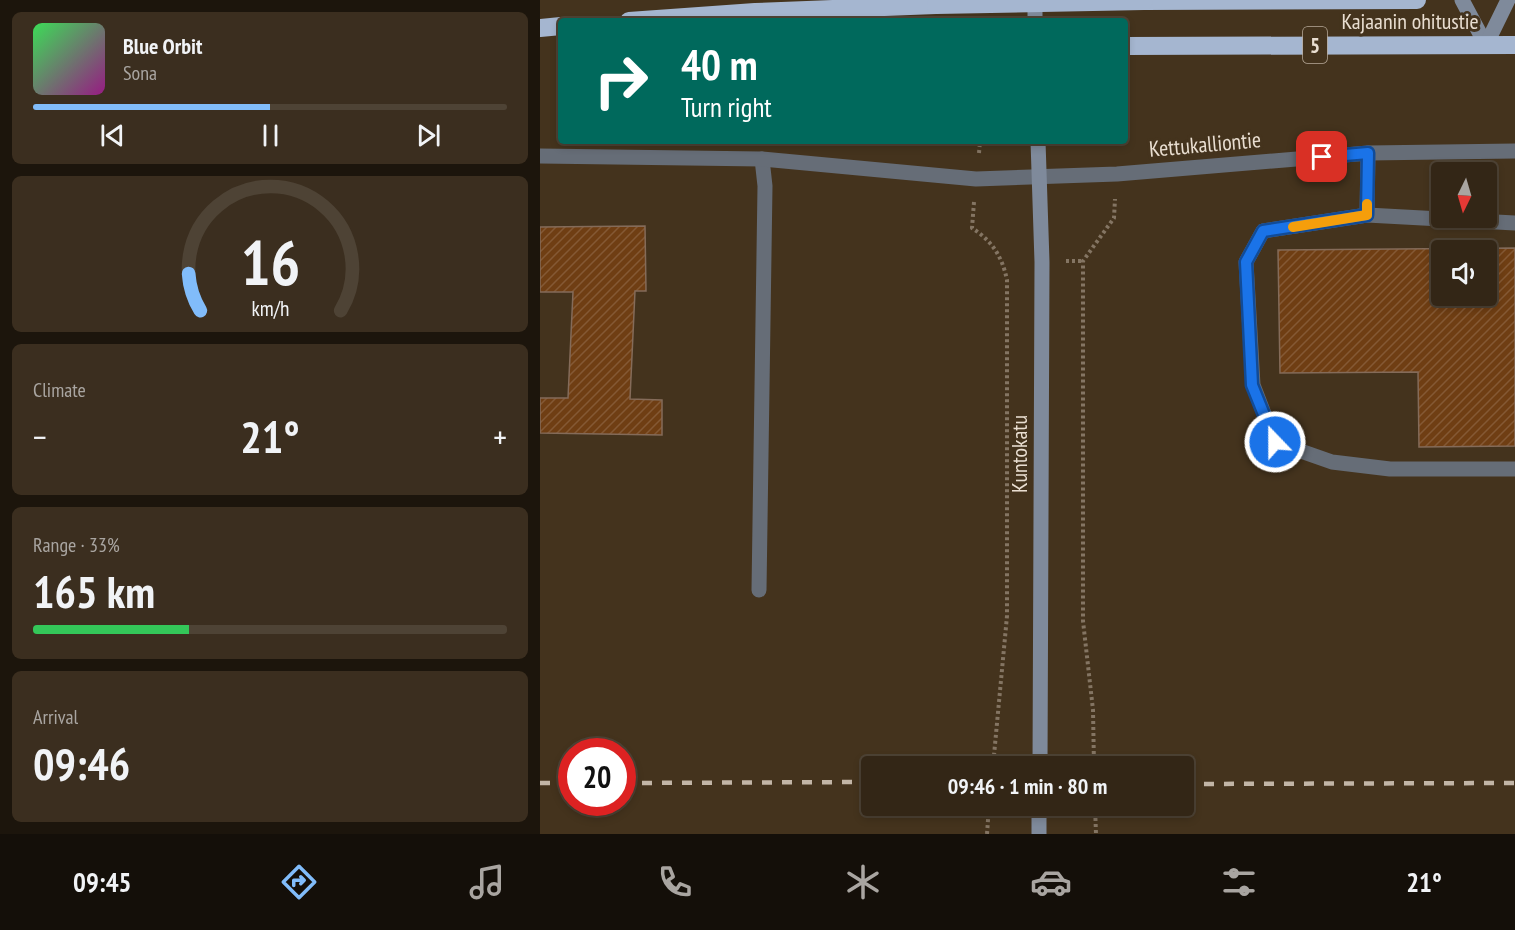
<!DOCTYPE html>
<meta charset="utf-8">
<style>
body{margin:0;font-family:"PT Sans Narrow",sans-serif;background:#3b2e1f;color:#f1f3f6;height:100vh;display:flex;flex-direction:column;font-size:22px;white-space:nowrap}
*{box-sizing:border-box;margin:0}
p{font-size:20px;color:#a9a5a1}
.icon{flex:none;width:33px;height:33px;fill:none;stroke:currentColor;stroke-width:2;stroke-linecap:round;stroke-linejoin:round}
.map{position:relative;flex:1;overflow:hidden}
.panel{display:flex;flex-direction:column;gap:12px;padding:12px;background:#1c150c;width:540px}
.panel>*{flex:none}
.top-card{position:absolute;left:18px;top:18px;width:570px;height:126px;border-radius:6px;box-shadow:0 3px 9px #0003,0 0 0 2px #4e4335;background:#00695c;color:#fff;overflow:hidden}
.needle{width:39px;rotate:185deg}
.fabs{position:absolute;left:891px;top:162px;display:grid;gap:12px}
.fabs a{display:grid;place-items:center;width:66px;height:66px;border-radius:6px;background:#332616;box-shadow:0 3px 9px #0003,0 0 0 2px #4e4335;font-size:30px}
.speed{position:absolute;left:18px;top:738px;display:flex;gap:12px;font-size:30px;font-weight:700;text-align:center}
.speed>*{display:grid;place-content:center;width:78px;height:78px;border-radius:50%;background:#332616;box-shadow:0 3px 9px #0003,0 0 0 2px #4e4335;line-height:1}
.speed .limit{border:9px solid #d22;background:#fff;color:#111}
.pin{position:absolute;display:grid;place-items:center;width:51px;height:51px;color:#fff;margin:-26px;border-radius:12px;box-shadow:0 3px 9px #0006}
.me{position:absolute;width:66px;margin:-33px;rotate:338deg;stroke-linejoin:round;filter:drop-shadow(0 0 4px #0008)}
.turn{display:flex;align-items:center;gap:21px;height:126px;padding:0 24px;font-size:27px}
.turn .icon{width:78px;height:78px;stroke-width:2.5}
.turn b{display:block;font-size:42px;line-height:51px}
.big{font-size:45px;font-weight:600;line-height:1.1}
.panel .tile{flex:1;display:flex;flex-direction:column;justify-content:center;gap:9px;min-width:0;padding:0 21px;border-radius:9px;background:#3b2e1f}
.panel .dial{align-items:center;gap:0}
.dial svg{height:156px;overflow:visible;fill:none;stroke:#4e4335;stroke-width:7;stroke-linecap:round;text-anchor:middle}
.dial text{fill:#f1f3f6;stroke:none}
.song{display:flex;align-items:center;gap:18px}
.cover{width:72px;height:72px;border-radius:9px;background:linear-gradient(135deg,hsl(130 70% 55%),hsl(310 70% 35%))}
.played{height:6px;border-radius:3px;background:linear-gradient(90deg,#81bcfa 50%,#4e4335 50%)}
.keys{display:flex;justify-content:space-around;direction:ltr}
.heat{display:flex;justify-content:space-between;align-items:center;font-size:33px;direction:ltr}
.charge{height:9px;border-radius:4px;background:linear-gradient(90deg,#34c759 33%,#4e4335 0)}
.trip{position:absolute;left:321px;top:756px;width:333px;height:60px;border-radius:6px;background:#332616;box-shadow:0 3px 9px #0003,0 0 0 2px #4e4335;font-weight:600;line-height:60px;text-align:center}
.tabs{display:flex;height:96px;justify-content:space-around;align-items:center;background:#140f09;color:#a9a5a1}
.tabs .icon{width:42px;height:42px}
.tabs .current{color:#81bcfa}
.tabs b{font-size:27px;color:#f1f3f6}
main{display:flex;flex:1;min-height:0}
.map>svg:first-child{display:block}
.building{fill:url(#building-hatch);stroke:#846b59;stroke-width:1.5;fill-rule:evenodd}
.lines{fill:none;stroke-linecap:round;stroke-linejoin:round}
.path{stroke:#847563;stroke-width:4;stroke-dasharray:3 3;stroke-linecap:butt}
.lane{stroke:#666d77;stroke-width:15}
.street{stroke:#666d77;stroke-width:15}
.secondary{stroke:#7f8a9b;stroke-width:15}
.highway{stroke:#a5b6d0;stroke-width:18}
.rail{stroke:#c2b5a6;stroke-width:4.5;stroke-dasharray:10 10;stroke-linecap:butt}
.highway-bridge{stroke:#a5b6d0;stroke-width:18}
.route-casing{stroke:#114b97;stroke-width:15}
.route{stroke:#1a73e8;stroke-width:10}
.slow{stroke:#f59e0b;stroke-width:10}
.labels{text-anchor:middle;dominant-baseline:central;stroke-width:6;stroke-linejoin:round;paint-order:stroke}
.shield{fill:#44331d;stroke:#b8ab9b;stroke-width:1.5}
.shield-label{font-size:21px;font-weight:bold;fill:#e9ded1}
.street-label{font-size:22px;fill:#e9ded1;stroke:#44331d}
</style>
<main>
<section class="panel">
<div class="tile">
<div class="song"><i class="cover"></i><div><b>Blue Orbit</b><p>Sona</p></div></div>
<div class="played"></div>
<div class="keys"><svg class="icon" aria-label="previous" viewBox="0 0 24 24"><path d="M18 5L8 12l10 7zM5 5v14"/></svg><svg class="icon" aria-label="pause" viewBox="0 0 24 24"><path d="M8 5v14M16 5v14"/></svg><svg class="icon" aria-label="next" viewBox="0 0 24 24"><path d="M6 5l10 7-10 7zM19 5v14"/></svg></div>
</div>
<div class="tile dial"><svg viewBox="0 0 100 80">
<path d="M14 69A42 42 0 1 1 86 69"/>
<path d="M14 69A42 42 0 0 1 8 50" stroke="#81bcfa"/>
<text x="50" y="56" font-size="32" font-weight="700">16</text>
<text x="50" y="72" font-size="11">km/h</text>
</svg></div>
<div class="tile"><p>Climate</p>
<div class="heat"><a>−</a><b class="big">21°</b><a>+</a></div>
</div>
<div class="tile"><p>Range · 33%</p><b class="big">165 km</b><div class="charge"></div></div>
<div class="tile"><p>Arrival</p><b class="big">09:46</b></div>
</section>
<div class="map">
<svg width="975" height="834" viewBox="0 0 975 834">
<defs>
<pattern id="building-hatch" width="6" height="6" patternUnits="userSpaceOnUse" patternTransform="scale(1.5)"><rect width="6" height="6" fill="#6f3e13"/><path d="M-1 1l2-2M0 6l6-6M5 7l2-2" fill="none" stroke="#845934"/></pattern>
</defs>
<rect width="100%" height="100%" fill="#44331d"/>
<g class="building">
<polygon points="105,226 106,291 95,291 90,399 122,400 122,435 0,433 0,398 28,398 33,292 0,292 0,227"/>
<path d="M 975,248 L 975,446 L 879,447 L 878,372 L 740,373 L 738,250 ZM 902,250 L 946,250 L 946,296 L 902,296 Z"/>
</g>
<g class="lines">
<g class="path">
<polyline points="439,153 440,141"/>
<path d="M 434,202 L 432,228 C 452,241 462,256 467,280 L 467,616 L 453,766"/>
<polyline points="526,261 543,261"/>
<polyline points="554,766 553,710 543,621 543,261 574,218 575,199"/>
<polyline points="555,806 556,834"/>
<polyline points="447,834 449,806"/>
</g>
<g class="lane">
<polyline points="828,153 827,215 723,231 706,262 713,385 735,442 792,462 850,469 975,469"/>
<polyline points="827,215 975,223"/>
<polyline points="219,590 225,186 222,159"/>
</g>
<polyline class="street" points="0,156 222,159 436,179 577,174 828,153 975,151"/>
<g class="secondary">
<polyline points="922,0 946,45"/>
<polyline points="495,21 495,0"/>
<polyline points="946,45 968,0"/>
<polyline points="498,141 502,262 500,766"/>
<polyline points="499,834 499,806"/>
</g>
<g class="highway">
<polyline points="604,1 877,0"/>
<polyline points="89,21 215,12 396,5"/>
<polyline points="0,28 21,26"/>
<polyline points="585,46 975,45"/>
</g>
<g class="rail">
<polyline points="0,783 32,783"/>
<polyline points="82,783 332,782"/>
<polyline points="644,784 975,783"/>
</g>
<polyline class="highway-bridge" points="396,5 604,1"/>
</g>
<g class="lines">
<g class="route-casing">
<polyline id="route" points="735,442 712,385 706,262 723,231 827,215 828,153 782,157"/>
</g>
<use href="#route" class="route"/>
<polyline class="slow" points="753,227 827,215 827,204"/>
</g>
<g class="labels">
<rect class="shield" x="763" y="27" width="24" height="36" rx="4.5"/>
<g class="shield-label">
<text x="775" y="45">5</text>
</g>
<g class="street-label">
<text x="870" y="21">Kajaanin ohitustie</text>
<text transform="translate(665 144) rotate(-5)">Kettukalliontie</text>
<text transform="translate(479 454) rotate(-90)">Kuntokatu</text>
</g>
</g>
</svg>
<div class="fabs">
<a><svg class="needle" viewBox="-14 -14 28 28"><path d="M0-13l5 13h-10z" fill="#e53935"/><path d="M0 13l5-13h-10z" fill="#a9a5a1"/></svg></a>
<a><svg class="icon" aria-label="sound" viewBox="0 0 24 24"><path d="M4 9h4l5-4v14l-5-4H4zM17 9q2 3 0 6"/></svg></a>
</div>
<div class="speed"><div class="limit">20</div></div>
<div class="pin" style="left:782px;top:157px;background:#d93025"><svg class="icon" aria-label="arrive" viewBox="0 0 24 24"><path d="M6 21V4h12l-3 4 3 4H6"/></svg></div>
<svg class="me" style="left:735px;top:442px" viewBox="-20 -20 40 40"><circle r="17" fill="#1a73e8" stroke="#fff" stroke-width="3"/><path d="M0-11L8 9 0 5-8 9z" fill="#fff"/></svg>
<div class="trip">09:46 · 1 min · 80 m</div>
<div class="top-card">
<div class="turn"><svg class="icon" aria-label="right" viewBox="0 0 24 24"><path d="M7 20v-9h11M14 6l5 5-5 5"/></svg><div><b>40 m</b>Turn right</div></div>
</div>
</div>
</main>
<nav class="tabs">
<b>09:45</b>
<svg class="icon current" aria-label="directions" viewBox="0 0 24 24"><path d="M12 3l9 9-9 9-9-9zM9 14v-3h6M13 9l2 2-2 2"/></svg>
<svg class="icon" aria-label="music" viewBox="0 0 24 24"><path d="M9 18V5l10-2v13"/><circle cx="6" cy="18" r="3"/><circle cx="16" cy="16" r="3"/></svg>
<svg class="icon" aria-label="phone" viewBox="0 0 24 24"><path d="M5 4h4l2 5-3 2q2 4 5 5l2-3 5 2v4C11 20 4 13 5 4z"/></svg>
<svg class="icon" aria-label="climate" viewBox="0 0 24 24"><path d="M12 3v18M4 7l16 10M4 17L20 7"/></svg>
<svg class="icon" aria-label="car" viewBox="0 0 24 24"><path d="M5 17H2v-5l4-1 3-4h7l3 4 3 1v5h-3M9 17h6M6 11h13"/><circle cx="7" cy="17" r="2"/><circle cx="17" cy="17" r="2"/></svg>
<svg class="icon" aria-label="filters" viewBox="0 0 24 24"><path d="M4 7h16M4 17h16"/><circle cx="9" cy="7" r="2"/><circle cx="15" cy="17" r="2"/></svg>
<b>21°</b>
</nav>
